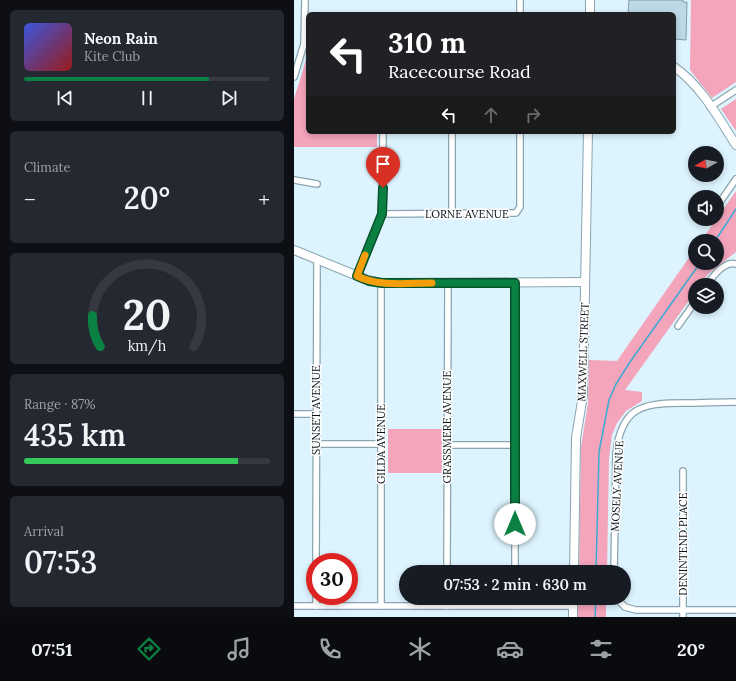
<!DOCTYPE html>
<meta charset="utf-8">
<style>
body{margin:0;font-family:Lora,serif;background:#242831;color:#f1f3f6;height:100vh;display:flex;flex-direction:column;font-size:15px;white-space:nowrap}
*{box-sizing:border-box;margin:0}
p{font-size:13px;color:#9ea1a6}
.icon{flex:none;width:22px;height:22px;fill:none;stroke:currentColor;stroke-width:2;stroke-linecap:round;stroke-linejoin:round}
.map{position:relative;flex:1;overflow:hidden}
.details{display:flex;flex-direction:column;gap:10px;padding:10px;background:#0d0f14;width:294px}
.details>*{flex:none}
.hud{position:absolute;left:12px;top:12px;width:370px;height:122px;border-radius:6px;box-shadow:0 2px 6px #0003;background:#202124;color:#fff;overflow:hidden}
.needle{width:26px;rotate:261deg}
.fabs{position:absolute;left:394px;top:146px;display:grid;gap:8px}
.fabs a{display:grid;place-items:center;width:36px;height:36px;border-radius:50%;background:#171b24;box-shadow:0 2px 6px #0003;font-size:20px}
.speed{position:absolute;left:12px;top:553px;display:flex;gap:8px;font-size:20px;font-weight:700;text-align:center}
.speed>*{display:grid;place-content:center;width:52px;height:52px;border-radius:50%;background:#171b24;box-shadow:0 2px 6px #0003;line-height:1}
.speed .limit{border:6px solid #d22;background:#fff;color:#111}
.pin{position:absolute;display:grid;place-items:center;width:34px;height:34px;color:#fff;margin:-41px -17px;border-radius:50% 50% 50% 0;rotate:-45deg;box-shadow:0 0 4px #0007}
.pin .icon{rotate:45deg}
.me{position:absolute;width:44px;margin:-22px;rotate:0deg;stroke-linejoin:round;filter:drop-shadow(0 0 3px #0008)}
.turn{display:flex;align-items:center;gap:14px;height:84px;padding:0 16px;font-size:18px}
.turn .icon{width:52px;height:52px;stroke-width:2.5}
.turn b{display:block;font-size:28px;line-height:34px}
.lanes{display:flex;align-items:center;height:38px;padding:0 16px;background:#0003;justify-content:center;gap:20px;direction:ltr}
.lanes .off{opacity:.35}
.big{font-size:30px;font-weight:600;line-height:1.1}
.details .tile{flex:1;display:flex;flex-direction:column;justify-content:center;gap:6px;min-width:0;padding:0 14px;border-radius:6px;background:#242831}
.details .dial{align-items:center;gap:0}
.dial svg{height:104px;overflow:visible;fill:none;stroke:#363941;stroke-width:7;stroke-linecap:round;text-anchor:middle}
.dial text{fill:#f1f3f6;stroke:none}
.song{display:flex;align-items:center;gap:12px}
.cover{width:48px;height:48px;border-radius:6px;background:linear-gradient(135deg,hsl(230 70% 55%),hsl(0 70% 35%))}
.played{height:4px;border-radius:2px;background:linear-gradient(90deg,#0b8043 75%,#363941 75%)}
.keys{display:flex;justify-content:space-around;direction:ltr}
.heat{display:flex;justify-content:space-between;align-items:center;font-size:22px;direction:ltr}
.charge{height:6px;border-radius:3px;background:linear-gradient(90deg,#34c759 87%,#363941 0)}
.trip{position:absolute;left:105px;top:565px;width:232px;height:40px;border-radius:20px;background:#171b24;box-shadow:0 2px 6px #0003;font-weight:600;line-height:40px;text-align:center}
.menu{display:flex;height:64px;justify-content:space-around;align-items:center;background:#090b0e;color:#9ea1a6}
.menu .icon{width:28px;height:28px}
.menu .active{color:#0b8043}
.menu b{font-size:18px;color:#f1f3f6}
main{display:flex;flex:1;min-height:0}
.map>svg:first-child{display:block}
.green{fill:#f4a4bb}
.lines{fill:none;stroke-linecap:round;stroke-linejoin:round}
.stream{stroke:#3aabd1;stroke-width:1.5}
.building{fill:#bcd9e5;stroke:#829da8}
.street-casing{stroke:#8aa5b0;stroke-width:8}
.secondary-casing{stroke:#8aa5b0;stroke-width:10}
.street{stroke:#fff;stroke-width:5.5}
.secondary{stroke:#fff;stroke-width:8}
.route-casing{stroke:#07532c;stroke-width:10}
.route{stroke:#0b8043;stroke-width:7}
.slow{stroke:#f59e0b;stroke-width:7}
.labels{text-anchor:middle;dominant-baseline:central;stroke-width:3;stroke-linejoin:round;paint-order:stroke}
.street-label{font-size:11px;fill:#071115;stroke:#fdfdfd}
</style>
<main>
<section class="details">
<div class="tile">
<div class="song"><i class="cover"></i><div><b>Neon Rain</b><p>Kite Club</p></div></div>
<div class="played"></div>
<div class="keys"><svg class="icon" aria-label="previous" viewBox="0 0 24 24"><path d="M18 5L8 12l10 7zM5 5v14"/></svg><svg class="icon" aria-label="pause" viewBox="0 0 24 24"><path d="M8 5v14M16 5v14"/></svg><svg class="icon" aria-label="next" viewBox="0 0 24 24"><path d="M6 5l10 7-10 7zM19 5v14"/></svg></div>
</div>
<div class="tile"><p>Climate</p>
<div class="heat"><a>−</a><b class="big">20°</b><a>+</a></div>
</div>
<div class="tile dial"><svg viewBox="0 0 100 80">
<path d="M14 69A42 42 0 1 1 86 69"/>
<path d="M14 69A42 42 0 0 1 8 45" stroke="#0b8043"/>
<text x="50" y="56" font-size="32" font-weight="700">20</text>
<text x="50" y="72" font-size="11">km/h</text>
</svg></div>
<div class="tile"><p>Range · 87%</p><b class="big">435 km</b><div class="charge"></div></div>
<div class="tile"><p>Arrival</p><b class="big">07:53</b></div>
</section>
<div class="map">
<svg width="442" height="617" viewBox="0 0 442 617">
<rect width="100%" height="100%" fill="#ddf4fe"/>
<g class="green">
<polygon points="397,0 442,0 442,82 418,98 396,70"/>
<polygon points="14,59 14,132 83,132 83,147 0,147 0,99 12,60"/>
<polygon points="442,99 442,131 427,109"/>
<polygon points="442,191 442,252 414,274 406,285 401,285 401,292 331,390 348,392 348,401 332,411 323,423 318,435 315,458 313,572 285,572 287,447 294,403 295,360 323,361 401,249 401,263 423,263 423,241 407,241"/>
<rect x="94" y="429" width="54" height="44"/>
<rect x="284" y="598" width="28" height="19"/>
</g>
<g class="lines">
<g class="stream">
<polyline points="421,241 442,209"/>
<polyline points="302,572 305,452 315,400 322,384 336,362 406,263"/>
<polyline points="301,617 302,598"/>
</g>
</g>
<polygon class="building" points="335,0 389,0 389,2 393,2 392,40 380,39 380,14 334,14"/>
<g class="lines">
<g class="street-casing">
<g id="street">
<polyline points="226,14 226,0"/>
<polyline points="0,77 10,44 11,0"/>
<polyline points="416,107 442,90"/>
<polyline points="0,180 23,184"/>
<polyline points="424,205 442,179"/>
<polyline points="88,214 222,213 226,207 226,132"/>
<polyline points="158,214 158,132"/>
<polyline points="63,276 88,214 89,132"/>
<polyline points="221,283 221,572"/>
<path d="M 413,285 C 419,276 430,261 442,264"/>
<polyline points="384,326 401,302"/>
<polyline points="0,414 22,414"/>
<polyline points="22,444 87,444"/>
<polyline points="153,445 221,445"/>
<polyline points="22,562 23,259"/>
<polyline points="153,572 154,283"/>
<path d="M 320,572 L 322,454 C 327,407 348,403 390,403 C 407,403 425,402 442,402"/>
<polyline points="153,598 153,606"/>
<polyline points="221,598 221,606"/>
<polyline points="322,598 331,607 342,610 442,610"/>
<polyline points="0,606 279,606"/>
<polyline points="22,606 22,596"/>
<polyline points="87,606 87,283"/>
<polyline points="389,617 389,471"/>
</g>
</g>
<g class="secondary-casing">
<g id="secondary">
<polyline points="296,14 296,0"/>
<path d="M 380,67 C 407,85 425,119 442,145"/>
<polyline points="0,250 71,279 87,283 291,282"/>
<polyline points="280,572 282,438 289,395 294,132"/>
<polyline points="279,617 279,598"/>
</g>
</g>
<use href="#street" class="street"/>
<use href="#secondary" class="secondary"/>
</g>
<g class="lines">
<g class="route-casing">
<polyline id="route" points="89,188 88,214 63,276 75,281 88,283 221,283 221,524"/>
</g>
<use href="#route" class="route"/>
<path class="slow" d="M 71,255 L 63,276 C 85,287 113,283 138,283"/>
</g>
<g class="labels">
<g class="street-label">
<text x="173" y="214">LORNE AVENUE</text>
<text transform="translate(289 352) rotate(-88)">MAXWELL STREET</text>
<text transform="translate(22 410) rotate(-90)">SUNSET AVENUE</text>
<text transform="translate(153 427) rotate(-90)">GRASSMERE AVENUE</text>
<text transform="translate(87 444) rotate(-90)">GILDA AVENUE</text>
<text transform="translate(323 486) rotate(-87)">MOSELY AVENUE</text>
<text transform="translate(389 544) rotate(-90)">DENINTEND PLACE</text>
</g>
</g>
</svg>
<div class="fabs">
<a><svg class="needle" viewBox="-14 -14 28 28"><path d="M0-13l5 13h-10z" fill="#e53935"/><path d="M0 13l5-13h-10z" fill="#9ea1a6"/></svg></a>
<a><svg class="icon" aria-label="sound" viewBox="0 0 24 24"><path d="M4 9h4l5-4v14l-5-4H4zM17 9q2 3 0 6"/></svg></a>
<a><svg class="icon" aria-label="search" viewBox="0 0 24 24"><circle cx="10" cy="10" r="6"/><path d="M15 15l6 6"/></svg></a>
<a><svg class="icon" aria-label="layers" viewBox="0 0 24 24"><path d="M12 4l9 5-9 5-9-5zM3 14l9 5 9-5"/></svg></a>
</div>
<div class="speed"><div class="limit">30</div></div>
<div class="pin" style="left:89px;top:188px;background:#d93025"><svg class="icon" aria-label="arrive" viewBox="0 0 24 24"><path d="M6 21V4h12l-3 4 3 4H6"/></svg></div>
<svg class="me" style="left:221px;top:524px" viewBox="-20 -20 40 40"><circle r="19" fill="#fff"/><path d="M0-13L10 11 0 6-10 11z" fill="#0b8043"/></svg>
<div class="trip">07:53 · 2 min · 630 m</div>
<div class="hud">
<div class="turn"><svg class="icon" aria-label="left" viewBox="0 0 24 24"><path d="M17 20v-9H6M10 6l-5 5 5 5"/></svg><div><b>310 m</b>Racecourse Road</div></div>
<div class="lanes"><svg class="icon" aria-label="left" viewBox="0 0 24 24"><path d="M17 20v-9H6M10 6l-5 5 5 5"/></svg><svg class="icon off" aria-label="ahead" viewBox="0 0 24 24"><path d="M12 20V5M6 11l6-6 6 6"/></svg><svg class="icon off" aria-label="right" viewBox="0 0 24 24"><path d="M7 20v-9h11M14 6l5 5-5 5"/></svg></div>
</div>
</div>
</main>
<nav class="menu">
<b>07:51</b>
<svg class="icon active" aria-label="directions" viewBox="0 0 24 24"><path d="M12 3l9 9-9 9-9-9zM9 14v-3h6M13 9l2 2-2 2"/></svg>
<svg class="icon" aria-label="music" viewBox="0 0 24 24"><path d="M9 18V5l10-2v13"/><circle cx="6" cy="18" r="3"/><circle cx="16" cy="16" r="3"/></svg>
<svg class="icon" aria-label="phone" viewBox="0 0 24 24"><path d="M5 4h4l2 5-3 2q2 4 5 5l2-3 5 2v4C11 20 4 13 5 4z"/></svg>
<svg class="icon" aria-label="climate" viewBox="0 0 24 24"><path d="M12 3v18M4 7l16 10M4 17L20 7"/></svg>
<svg class="icon" aria-label="car" viewBox="0 0 24 24"><path d="M5 17H2v-5l4-1 3-4h7l3 4 3 1v5h-3M9 17h6M6 11h13"/><circle cx="7" cy="17" r="2"/><circle cx="17" cy="17" r="2"/></svg>
<svg class="icon" aria-label="filters" viewBox="0 0 24 24"><path d="M4 7h16M4 17h16"/><circle cx="9" cy="7" r="2"/><circle cx="15" cy="17" r="2"/></svg>
<b>20°</b>
</nav>
